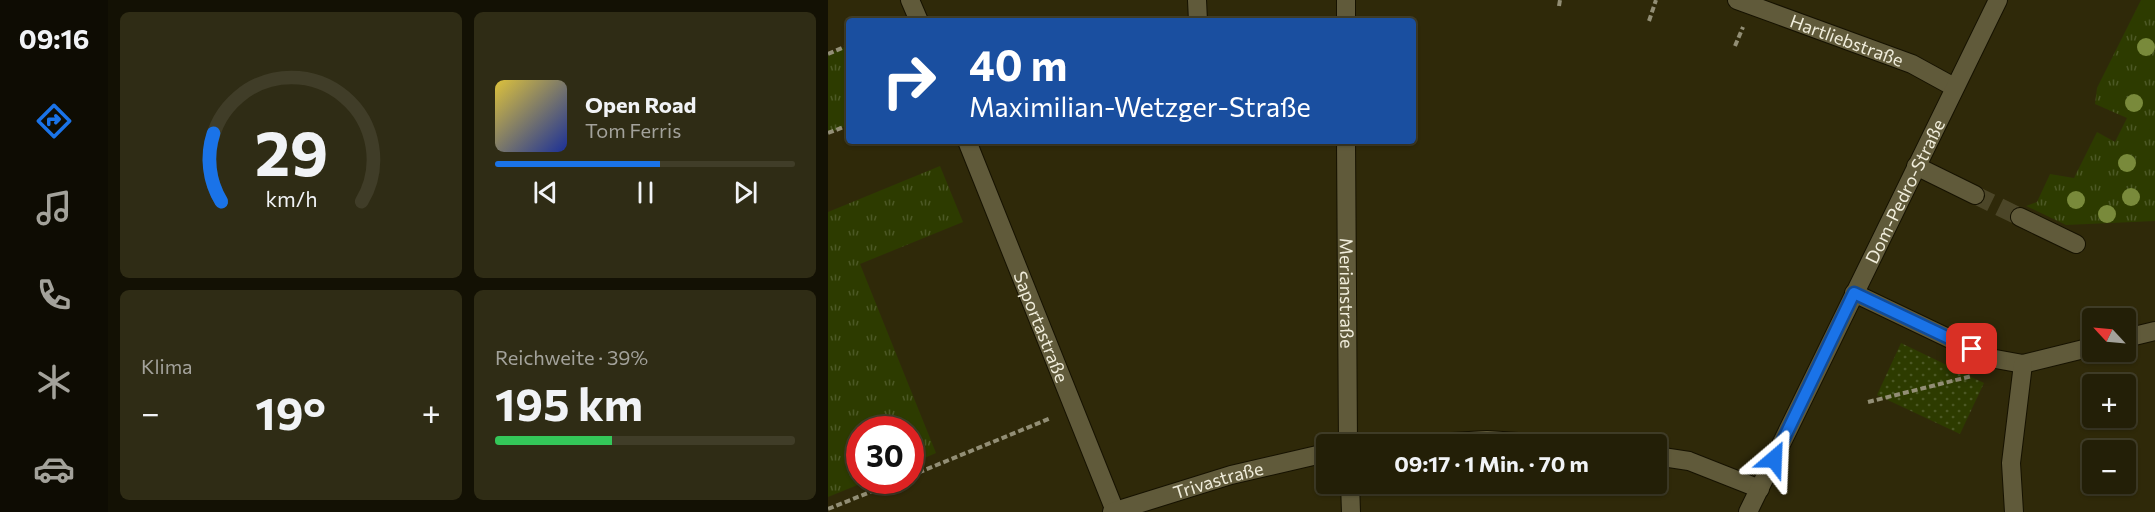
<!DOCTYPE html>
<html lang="de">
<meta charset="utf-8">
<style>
body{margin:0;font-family:Commissioner,sans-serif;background:#2f2c15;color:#f1f3f6;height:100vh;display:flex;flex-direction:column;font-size:22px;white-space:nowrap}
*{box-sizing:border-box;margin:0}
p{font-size:20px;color:#a3a29b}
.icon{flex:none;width:33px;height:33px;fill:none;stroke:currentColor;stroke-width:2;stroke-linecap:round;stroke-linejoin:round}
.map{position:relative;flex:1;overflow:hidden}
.drawer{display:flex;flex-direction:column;gap:12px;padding:12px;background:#131104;width:720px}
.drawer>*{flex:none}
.top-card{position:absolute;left:18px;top:18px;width:570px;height:126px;border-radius:6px;box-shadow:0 2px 4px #0004,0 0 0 2px #403d28;background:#1a4fa0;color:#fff;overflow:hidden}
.needle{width:39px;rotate:296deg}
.tools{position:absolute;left:1254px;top:308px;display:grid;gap:12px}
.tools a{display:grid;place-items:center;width:54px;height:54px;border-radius:6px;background:#231f07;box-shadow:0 2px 4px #0004,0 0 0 2px #403d28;font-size:30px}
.speed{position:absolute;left:18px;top:416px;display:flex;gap:12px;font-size:30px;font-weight:700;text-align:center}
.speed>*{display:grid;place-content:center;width:78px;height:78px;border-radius:50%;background:#231f07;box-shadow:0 2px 4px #0004,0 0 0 2px #403d28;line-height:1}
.speed .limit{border:9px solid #d22;background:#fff;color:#111}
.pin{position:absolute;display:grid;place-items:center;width:51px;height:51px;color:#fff;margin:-26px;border-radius:12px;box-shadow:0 3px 9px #0006}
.me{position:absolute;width:66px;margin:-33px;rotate:26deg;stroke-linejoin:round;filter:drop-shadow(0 0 4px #0008)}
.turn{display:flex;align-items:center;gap:21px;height:126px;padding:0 24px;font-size:27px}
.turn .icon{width:78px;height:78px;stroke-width:2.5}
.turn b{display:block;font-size:42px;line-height:51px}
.big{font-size:45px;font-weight:700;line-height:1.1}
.drawer .tile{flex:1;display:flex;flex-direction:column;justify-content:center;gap:9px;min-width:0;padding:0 21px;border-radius:9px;background:#2f2c15}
.drawer .dial{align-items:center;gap:0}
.dial svg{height:156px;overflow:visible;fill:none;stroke:#403d28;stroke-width:7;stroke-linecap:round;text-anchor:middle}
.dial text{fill:#f1f3f6;stroke:none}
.song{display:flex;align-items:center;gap:18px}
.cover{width:72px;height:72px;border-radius:9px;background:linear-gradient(135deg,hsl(50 70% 55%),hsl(230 70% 35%))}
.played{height:6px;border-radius:3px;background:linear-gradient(90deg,#1a73e8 55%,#403d28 55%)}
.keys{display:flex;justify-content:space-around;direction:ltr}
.heat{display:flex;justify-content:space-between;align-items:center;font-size:33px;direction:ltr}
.charge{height:9px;border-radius:4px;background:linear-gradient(90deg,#34c759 39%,#403d28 0)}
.drawer .tiles{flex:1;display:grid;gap:12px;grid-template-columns:repeat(2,1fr)}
.trip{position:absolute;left:488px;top:434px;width:351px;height:60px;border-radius:6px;background:#231f07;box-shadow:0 2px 4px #0004,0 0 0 2px #403d28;font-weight:700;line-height:60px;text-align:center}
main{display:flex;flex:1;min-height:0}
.dock{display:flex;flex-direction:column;width:108px;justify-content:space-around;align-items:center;background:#0e0c03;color:#a3a29b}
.dock .icon{width:42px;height:42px}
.dock .current{color:#1a73e8}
.dock b{font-size:27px;color:#f1f3f6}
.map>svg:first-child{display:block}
.grass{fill:url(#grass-tufts)}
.park{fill:url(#park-dots)}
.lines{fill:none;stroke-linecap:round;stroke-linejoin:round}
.minor-tunnel{stroke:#4c4628;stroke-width:18;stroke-dasharray:18 9;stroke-linecap:butt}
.minor-casing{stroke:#161200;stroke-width:20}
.path{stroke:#928e75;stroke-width:4;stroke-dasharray:6 3;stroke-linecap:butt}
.minor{stroke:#605a3a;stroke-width:18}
.tree{fill:#798a3b}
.route-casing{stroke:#114b97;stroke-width:15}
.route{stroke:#1a73e8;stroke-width:10}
.labels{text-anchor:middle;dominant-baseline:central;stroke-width:6;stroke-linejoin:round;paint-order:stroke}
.street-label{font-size:18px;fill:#f0eddb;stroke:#2f2909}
</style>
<main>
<nav class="dock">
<b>09:16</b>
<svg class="icon current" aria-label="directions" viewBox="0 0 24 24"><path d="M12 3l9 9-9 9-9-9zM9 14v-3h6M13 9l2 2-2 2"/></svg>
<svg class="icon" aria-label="music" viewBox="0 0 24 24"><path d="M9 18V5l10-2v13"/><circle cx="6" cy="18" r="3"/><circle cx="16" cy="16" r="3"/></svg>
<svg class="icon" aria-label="phone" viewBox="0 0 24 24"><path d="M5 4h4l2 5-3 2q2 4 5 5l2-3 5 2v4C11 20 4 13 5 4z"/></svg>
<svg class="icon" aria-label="climate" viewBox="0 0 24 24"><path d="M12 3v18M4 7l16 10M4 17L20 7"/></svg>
<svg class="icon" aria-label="car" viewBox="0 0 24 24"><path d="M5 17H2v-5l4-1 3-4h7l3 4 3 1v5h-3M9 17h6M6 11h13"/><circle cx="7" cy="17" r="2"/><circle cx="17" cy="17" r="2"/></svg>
</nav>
<section class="drawer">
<div class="tiles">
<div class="tile dial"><svg viewBox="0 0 100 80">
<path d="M14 69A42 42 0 1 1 86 69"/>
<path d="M14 69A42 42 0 0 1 10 34" stroke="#1a73e8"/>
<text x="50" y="56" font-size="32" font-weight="700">29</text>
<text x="50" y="72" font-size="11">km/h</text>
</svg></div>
<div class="tile">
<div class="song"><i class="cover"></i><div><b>Open Road</b><p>Tom Ferris</p></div></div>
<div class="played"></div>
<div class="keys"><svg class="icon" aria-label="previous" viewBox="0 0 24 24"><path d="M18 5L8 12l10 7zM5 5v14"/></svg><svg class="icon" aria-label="pause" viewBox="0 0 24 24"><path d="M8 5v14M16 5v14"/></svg><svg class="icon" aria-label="next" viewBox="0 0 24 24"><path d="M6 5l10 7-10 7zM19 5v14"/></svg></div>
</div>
<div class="tile"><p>Klima</p>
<div class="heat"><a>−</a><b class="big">19°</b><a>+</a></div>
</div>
<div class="tile"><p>Reichweite · 39%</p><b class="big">195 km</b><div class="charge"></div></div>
</div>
</section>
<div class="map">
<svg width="1327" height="512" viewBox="0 0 1327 512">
<defs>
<pattern id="grass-tufts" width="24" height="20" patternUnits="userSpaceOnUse" patternTransform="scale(1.5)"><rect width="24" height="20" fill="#2d3b00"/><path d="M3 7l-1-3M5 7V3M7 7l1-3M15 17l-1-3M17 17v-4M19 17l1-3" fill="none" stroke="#4c5825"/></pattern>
<pattern id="park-dots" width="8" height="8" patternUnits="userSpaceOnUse" patternTransform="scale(1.5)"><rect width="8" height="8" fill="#2d3b00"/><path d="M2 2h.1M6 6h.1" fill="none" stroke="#4c5825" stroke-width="1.8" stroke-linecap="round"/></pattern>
</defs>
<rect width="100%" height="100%" fill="#2f2909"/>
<g class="grass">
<polygon points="1313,0 1327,0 1327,221 1238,225 1198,206 1209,202 1222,174 1246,178 1269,132 1287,142 1299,118 1267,104 1269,88"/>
<polygon points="21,45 21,125 0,133 0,54"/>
<polygon points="112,166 135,222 32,264 108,453 83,464 82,429 32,429 32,480 42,480 0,497 0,212"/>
</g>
<polygon class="park" points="1073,343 1156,383 1132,434 1049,395"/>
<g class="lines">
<polyline class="minor-tunnel" points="1147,195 1192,217"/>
<g class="minor-casing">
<g id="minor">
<polyline points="82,0 91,21"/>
<polyline points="369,0 370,21"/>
<polyline points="518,0 518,21"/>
<path id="s1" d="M 909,0 L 1084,64 L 1126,87"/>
<path id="s2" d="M 139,141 L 287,511"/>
<path id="s3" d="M 518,141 L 520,444"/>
<polyline points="1088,166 1147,195"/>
<polyline points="1192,217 1248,244"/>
<polyline points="1026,293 1162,358 1195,364 1264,347"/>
<polyline points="1298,338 1327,331"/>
<polyline points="589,444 659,440 722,444"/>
<polyline points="828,456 861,461 932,489"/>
<polyline points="522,483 523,512"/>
<path id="s4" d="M 284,512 L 403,475 L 498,453"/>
<path id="s5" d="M 920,512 L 1170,0"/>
<polyline points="1186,512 1183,463 1195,364"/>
</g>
</g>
<g class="path">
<polyline points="731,6 732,0"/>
<polyline points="821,21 828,0"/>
<polyline points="907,46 915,27"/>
<polyline points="0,54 21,45"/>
<polyline points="0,133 21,125"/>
<polyline points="1040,402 1144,376"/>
<polyline points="82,476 223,418"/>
<polyline points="0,509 72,480"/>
</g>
<use href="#minor" class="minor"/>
</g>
<g class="tree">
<circle cx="1318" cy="47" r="9"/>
<circle cx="1306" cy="103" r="9"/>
<circle cx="1299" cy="163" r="9"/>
<circle cx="1303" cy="197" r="9"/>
<circle cx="1248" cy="200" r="9"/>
<circle cx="1279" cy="214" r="9"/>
</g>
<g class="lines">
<g class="route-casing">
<polyline id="route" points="946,459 1026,293 1144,349"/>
</g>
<use href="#route" class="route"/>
</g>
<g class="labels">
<g class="street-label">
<text stroke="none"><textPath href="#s1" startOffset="117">Hartliebstraße</textPath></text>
<text stroke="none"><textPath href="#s5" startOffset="357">Dom-Pedro-Straße</textPath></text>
<text stroke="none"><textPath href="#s3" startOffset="152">Merianstraße</textPath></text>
<text stroke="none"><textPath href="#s2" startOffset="200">Saportastraße</textPath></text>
<text stroke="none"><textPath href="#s4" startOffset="111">Trivastraße</textPath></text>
</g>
</g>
</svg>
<div class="tools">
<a><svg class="needle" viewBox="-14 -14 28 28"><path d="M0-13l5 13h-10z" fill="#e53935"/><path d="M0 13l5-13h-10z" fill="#a3a29b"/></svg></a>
<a>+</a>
<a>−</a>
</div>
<div class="speed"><div class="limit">30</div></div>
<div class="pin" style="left:1144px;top:349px;background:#d93025"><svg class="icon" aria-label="arrive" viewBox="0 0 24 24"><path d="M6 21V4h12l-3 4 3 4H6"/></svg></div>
<svg class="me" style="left:946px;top:459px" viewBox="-20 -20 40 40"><path d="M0-17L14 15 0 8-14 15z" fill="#1a73e8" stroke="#fff" stroke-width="4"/></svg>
<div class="trip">09:17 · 1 Min. · 70 m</div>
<div class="top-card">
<div class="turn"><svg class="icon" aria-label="right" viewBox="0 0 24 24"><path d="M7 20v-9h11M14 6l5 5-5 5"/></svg><div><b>40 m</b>Maximilian-Wetzger-Straße</div></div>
</div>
</div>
</main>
